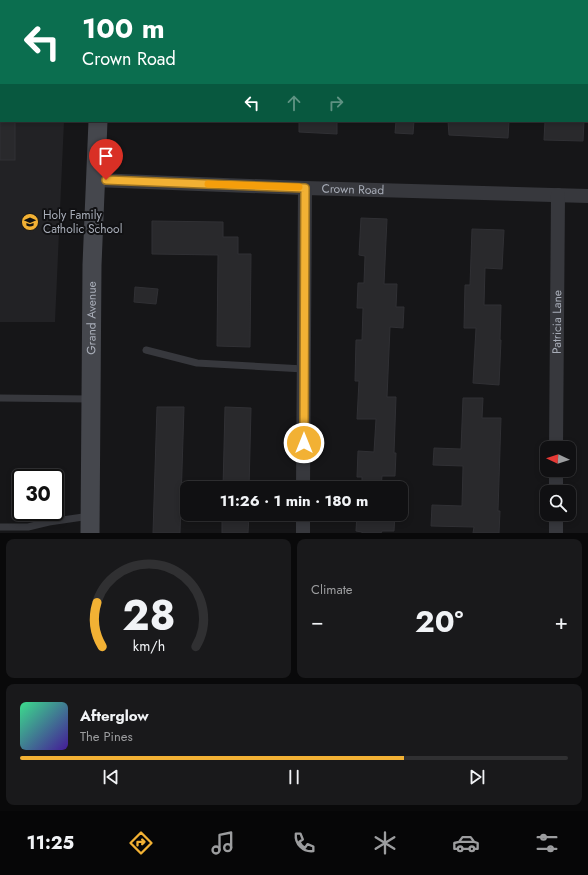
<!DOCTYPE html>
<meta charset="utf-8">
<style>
body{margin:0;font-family:Jost,sans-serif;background:#19191b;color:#f1f3f6;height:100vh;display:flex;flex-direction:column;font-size:15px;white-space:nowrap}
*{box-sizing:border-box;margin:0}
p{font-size:13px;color:#9c9d9f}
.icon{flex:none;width:22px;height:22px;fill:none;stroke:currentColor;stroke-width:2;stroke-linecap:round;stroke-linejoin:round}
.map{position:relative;height:533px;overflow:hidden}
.drawer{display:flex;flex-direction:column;gap:6px;padding:6px;background:#09090a;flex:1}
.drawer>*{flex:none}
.banner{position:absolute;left:0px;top:0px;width:588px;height:122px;box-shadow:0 2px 6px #0003,0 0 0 1px #303032;background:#0b6e4f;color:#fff;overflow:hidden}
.needle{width:26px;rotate:274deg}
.controls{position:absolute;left:540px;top:441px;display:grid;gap:8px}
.controls a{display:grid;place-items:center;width:36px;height:36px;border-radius:8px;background:#101012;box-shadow:0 2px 6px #0003,0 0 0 1px #303032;font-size:20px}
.speed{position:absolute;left:12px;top:469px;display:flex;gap:8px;font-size:20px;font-weight:700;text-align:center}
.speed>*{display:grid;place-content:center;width:52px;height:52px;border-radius:50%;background:#101012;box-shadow:0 2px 6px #0003,0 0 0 1px #303032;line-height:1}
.speed .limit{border:2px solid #111;border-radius:6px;background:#fff;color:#111}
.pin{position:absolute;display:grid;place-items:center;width:34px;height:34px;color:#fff;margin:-41px -17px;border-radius:50% 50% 50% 0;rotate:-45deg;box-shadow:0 0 4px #0007}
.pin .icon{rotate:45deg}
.me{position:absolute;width:44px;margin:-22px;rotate:0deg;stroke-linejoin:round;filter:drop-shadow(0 0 3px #0008)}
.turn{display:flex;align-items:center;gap:14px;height:84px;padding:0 16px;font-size:18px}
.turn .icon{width:52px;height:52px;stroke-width:2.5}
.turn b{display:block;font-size:28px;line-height:34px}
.lanes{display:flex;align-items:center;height:38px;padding:0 16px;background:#0003;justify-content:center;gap:20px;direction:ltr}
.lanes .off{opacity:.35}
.big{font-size:30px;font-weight:700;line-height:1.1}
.drawer .card{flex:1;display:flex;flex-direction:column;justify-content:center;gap:6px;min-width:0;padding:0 14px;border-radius:8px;background:#19191b}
.drawer .dial{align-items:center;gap:0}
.dial svg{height:104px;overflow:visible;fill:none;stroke:#303032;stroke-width:7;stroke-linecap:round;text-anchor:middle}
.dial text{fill:#f1f3f6;stroke:none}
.song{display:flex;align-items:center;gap:12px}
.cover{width:48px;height:48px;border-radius:6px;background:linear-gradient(135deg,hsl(150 70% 55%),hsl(260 70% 35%))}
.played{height:4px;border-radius:2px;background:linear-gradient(90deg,#f2b134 70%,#303032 70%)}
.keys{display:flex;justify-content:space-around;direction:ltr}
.heat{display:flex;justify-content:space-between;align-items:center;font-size:22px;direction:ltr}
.drawer .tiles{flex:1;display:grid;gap:6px;grid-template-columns:1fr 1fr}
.card:last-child{grid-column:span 2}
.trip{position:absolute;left:180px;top:481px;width:228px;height:40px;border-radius:8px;background:#101012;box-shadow:0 2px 6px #0003,0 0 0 1px #303032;font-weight:700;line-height:40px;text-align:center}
.tabs{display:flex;height:64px;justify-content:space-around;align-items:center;background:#060607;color:#9c9d9f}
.tabs .icon{width:28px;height:28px}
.tabs .on{color:#f2b134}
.tabs b{font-size:18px;color:#f1f3f6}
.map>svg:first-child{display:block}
.built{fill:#222225}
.green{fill:#1c231d}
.building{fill:#29292c;stroke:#303034}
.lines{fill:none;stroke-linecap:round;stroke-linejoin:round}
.service{stroke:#37383d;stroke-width:7}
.minor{stroke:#37383d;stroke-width:14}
.secondary{stroke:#45474d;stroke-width:19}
.route-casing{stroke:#9d7322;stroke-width:10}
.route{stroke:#f2b134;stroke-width:7}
.slow{stroke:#f59e0b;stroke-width:7}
.labels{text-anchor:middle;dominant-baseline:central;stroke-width:4;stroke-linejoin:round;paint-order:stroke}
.street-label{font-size:12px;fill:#a8adb8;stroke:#111113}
.poi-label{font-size:12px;fill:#a8adb8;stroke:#111113;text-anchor:start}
</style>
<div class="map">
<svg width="588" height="533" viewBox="0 0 588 533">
<rect width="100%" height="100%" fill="#161618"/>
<polygon class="built" points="0,49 1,121 64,121 55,322 0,322"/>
<polygon class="green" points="0,0 98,0 1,1 1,49"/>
<g class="building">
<rect x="0" y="121" width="15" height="39"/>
<polygon points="299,121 337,121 337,134 299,132"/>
<polygon points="396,121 414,121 413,134 395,133"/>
<polygon points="448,121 509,121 508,138 449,135"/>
<polygon points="545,121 584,121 583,141 544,140"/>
<polygon points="361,218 387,219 384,284 397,284 396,307 404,307 403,328 390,327 387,397 396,397 394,453 396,453 395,476 382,476 381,488 362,488 362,477 357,477 358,451 374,452 376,419 357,419 359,381 355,381 356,340 362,340 363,308 357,308 358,283 364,283 365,256 359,255"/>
<polygon points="152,221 223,222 223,237 238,237 238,254 251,254 250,347 217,346 218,255 152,254"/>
<polygon points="472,229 504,230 502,269 485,268 484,305 501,305 500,340 501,340 499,385 473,383 476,328 464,328 465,285 470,285"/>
<polygon points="135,287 158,289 156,304 134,302"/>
<polygon points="463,398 483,398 482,418 501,418 498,511 500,511 499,533 473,533 474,527 431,526 432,505 462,506 463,466 433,465 434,448 461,449"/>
<polygon points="157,407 184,407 180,533 153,533"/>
<polygon points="225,407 251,408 249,488 223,488"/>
<polygon points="222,514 249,514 248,533 222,533"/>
<polygon points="357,514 395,514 394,531 382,531 381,533 362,533 362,532 356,531"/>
</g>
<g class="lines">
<g class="service">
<polyline points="146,350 197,363 304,369"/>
<polyline points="0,398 90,399"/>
<polyline points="0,527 28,527 49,522 90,516"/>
</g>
<g class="minor">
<path id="s1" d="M 95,180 L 305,188 L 588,196"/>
<path id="s2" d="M 556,448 L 558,195"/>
<polyline points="303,488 305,188"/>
<polyline points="556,492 556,470"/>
<polyline points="303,533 303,514"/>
<polyline points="556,533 556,514"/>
</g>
<g class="secondary">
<polyline points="105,1 105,0"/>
<path id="s3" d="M 90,533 L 92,265 L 98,121"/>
</g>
</g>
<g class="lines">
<g class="route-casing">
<polyline id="route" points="106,180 305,188 304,443"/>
</g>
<use href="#route" class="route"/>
<polyline class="slow" points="208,184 299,187"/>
</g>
<defs>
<g id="school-disc" transform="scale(0.9)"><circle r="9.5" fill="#f2b134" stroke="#111113"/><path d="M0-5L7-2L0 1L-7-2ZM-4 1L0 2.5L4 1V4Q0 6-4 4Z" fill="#111"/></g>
</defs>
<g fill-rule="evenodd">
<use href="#school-disc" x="30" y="222"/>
</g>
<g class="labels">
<g class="street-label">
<text stroke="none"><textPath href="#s1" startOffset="258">Crown Road</textPath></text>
<text stroke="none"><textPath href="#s3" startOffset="215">Grand Avenue</textPath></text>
<text stroke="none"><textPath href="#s2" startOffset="126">Patricia Lane</textPath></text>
</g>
<g class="poi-label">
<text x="43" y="215">Holy Family<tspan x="43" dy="14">Catholic School</tspan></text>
</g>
</g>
</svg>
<div class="controls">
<a><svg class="needle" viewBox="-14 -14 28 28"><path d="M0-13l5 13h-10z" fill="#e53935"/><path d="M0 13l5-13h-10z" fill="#9c9d9f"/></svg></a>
<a><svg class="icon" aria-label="search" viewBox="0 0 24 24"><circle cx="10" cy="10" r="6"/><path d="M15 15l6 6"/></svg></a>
</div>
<div class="speed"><div class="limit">30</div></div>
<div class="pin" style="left:106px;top:180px;background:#d93025"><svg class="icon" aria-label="arrive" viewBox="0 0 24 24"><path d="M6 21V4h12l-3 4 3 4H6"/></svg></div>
<svg class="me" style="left:304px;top:443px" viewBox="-20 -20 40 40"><circle r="17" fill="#f2b134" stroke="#fff" stroke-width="3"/><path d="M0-11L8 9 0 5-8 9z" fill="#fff"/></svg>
<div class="trip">11:26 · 1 min · 180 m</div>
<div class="banner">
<div class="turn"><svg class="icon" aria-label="left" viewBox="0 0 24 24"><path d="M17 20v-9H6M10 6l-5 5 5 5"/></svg><div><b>100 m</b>Crown Road</div></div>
<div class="lanes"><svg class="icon" aria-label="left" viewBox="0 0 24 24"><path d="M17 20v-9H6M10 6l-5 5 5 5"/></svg><svg class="icon off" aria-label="ahead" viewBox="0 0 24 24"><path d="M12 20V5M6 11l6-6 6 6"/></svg><svg class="icon off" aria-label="right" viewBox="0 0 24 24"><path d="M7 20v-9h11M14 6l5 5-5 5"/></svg></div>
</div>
</div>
<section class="drawer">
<div class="tiles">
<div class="card dial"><svg viewBox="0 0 100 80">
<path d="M14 69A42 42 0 1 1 86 69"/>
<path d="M14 69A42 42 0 0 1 10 35" stroke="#f2b134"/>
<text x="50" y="56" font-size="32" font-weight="700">28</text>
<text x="50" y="72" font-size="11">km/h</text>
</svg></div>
<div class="card"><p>Climate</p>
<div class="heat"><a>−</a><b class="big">20°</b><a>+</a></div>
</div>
<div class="card">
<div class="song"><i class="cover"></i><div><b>Afterglow</b><p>The Pines</p></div></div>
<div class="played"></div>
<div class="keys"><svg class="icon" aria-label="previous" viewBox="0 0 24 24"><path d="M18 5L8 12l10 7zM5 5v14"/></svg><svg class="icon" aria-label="pause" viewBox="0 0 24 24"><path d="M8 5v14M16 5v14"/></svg><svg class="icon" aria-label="next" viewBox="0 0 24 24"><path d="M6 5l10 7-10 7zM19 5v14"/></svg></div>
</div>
</div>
</section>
<nav class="tabs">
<b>11:25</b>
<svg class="icon on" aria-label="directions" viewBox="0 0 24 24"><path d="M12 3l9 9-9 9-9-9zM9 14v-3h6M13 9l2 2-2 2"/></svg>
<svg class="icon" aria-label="music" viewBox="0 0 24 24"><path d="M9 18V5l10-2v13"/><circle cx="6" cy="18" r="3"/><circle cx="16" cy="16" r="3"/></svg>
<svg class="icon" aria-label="phone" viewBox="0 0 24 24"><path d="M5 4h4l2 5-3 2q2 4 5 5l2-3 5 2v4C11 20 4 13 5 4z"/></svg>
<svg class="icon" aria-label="climate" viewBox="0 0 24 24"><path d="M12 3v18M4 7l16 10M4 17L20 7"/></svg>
<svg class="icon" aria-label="car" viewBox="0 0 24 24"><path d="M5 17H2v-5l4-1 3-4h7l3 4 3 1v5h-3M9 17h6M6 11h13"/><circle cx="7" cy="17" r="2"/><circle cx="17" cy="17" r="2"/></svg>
<svg class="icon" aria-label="filters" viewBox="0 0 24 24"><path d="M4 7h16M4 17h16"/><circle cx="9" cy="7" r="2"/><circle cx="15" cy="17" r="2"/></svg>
</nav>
